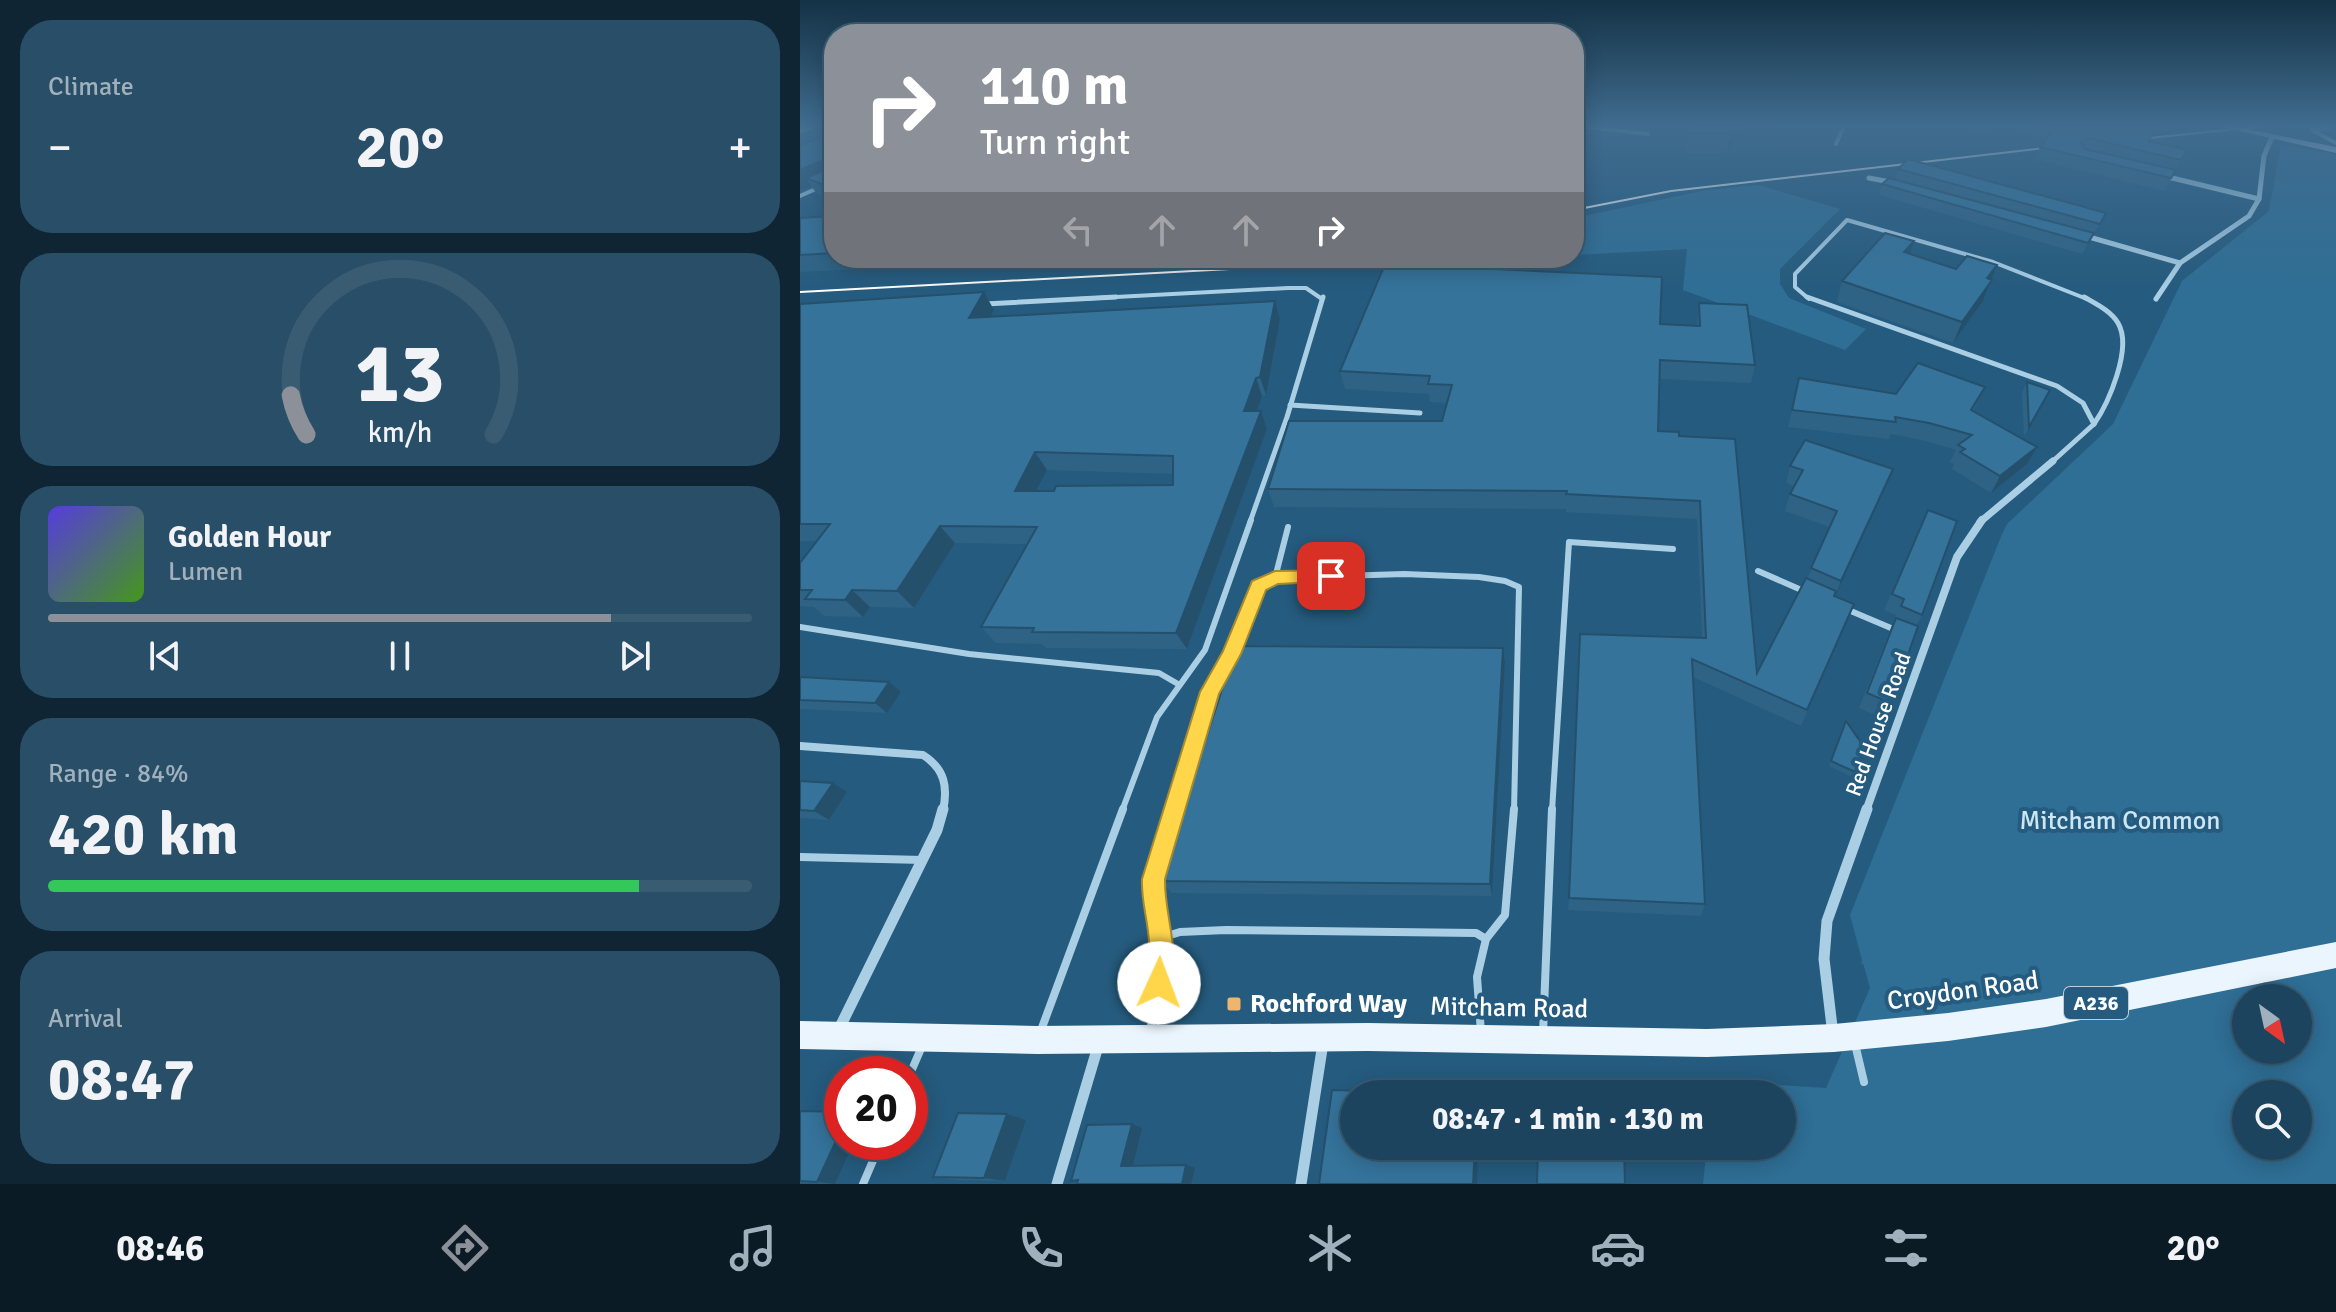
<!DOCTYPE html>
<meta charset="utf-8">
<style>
body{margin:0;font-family:Signika,sans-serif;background:#294e67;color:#f1f3f6;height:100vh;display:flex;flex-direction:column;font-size:30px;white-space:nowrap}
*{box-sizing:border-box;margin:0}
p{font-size:26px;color:#a0b0bc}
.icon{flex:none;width:44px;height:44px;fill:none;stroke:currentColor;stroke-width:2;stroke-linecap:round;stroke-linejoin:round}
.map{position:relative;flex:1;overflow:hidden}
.details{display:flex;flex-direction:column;gap:20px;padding:20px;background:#0f2534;width:800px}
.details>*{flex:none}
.banner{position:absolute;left:24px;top:24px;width:760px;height:244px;border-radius:32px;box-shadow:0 4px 20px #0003,0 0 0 2px #3a5c73;background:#8c9099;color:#fff;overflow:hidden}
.needle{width:52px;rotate:147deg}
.fabs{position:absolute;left:1432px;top:984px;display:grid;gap:16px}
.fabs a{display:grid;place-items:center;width:80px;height:80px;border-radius:50%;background:#1c445e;box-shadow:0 4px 20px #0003,0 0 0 2px #3a5c73;font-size:40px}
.speed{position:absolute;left:24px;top:1056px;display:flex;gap:16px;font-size:40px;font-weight:700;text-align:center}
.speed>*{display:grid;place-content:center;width:104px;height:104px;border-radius:50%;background:#1c445e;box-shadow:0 4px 20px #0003,0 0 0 2px #3a5c73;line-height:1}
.speed .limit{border:12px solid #d22;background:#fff;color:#111}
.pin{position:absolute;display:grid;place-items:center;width:68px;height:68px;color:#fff;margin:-34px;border-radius:16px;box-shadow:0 4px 12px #0006}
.me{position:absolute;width:88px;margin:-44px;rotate:2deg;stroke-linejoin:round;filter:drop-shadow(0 0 6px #0008)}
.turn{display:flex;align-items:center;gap:28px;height:168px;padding:0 24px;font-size:36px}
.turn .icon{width:104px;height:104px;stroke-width:2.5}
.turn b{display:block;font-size:56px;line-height:68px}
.lanes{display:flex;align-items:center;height:76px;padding:0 24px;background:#0003;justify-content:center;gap:40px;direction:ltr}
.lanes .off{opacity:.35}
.big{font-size:60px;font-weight:700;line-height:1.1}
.details .card{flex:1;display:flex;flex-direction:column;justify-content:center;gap:12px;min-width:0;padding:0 28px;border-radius:32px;background:#294e67}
.details .dial{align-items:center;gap:0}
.dial svg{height:208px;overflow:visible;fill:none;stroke:#3a5c73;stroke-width:7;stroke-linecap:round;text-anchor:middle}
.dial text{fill:#f1f3f6;stroke:none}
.song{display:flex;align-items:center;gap:24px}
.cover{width:96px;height:96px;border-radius:12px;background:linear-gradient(135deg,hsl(250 70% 55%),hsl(100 70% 35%))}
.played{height:8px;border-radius:4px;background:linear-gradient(90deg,#8c9099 80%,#3a5c73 80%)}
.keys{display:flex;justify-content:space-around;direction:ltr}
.heat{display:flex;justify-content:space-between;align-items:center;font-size:44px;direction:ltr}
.charge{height:12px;border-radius:6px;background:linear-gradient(90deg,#34c759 84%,#3a5c73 0)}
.trip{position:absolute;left:540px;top:1080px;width:456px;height:80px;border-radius:40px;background:#1c445e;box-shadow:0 4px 20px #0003,0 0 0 2px #3a5c73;font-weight:700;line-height:80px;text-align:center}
.dock{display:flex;height:128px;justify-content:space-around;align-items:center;background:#0b1b26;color:#a0b0bc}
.dock .icon{width:56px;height:56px}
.dock .active{color:#8c9099}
.dock b{font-size:36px;color:#f1f3f6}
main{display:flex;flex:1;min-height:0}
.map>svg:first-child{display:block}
.green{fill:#2f6e95;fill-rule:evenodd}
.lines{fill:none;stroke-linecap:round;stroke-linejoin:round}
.service-far3{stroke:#aacfe5;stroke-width:4}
.service-far2{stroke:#aacfe5;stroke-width:5}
.service-far1{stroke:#aacfe5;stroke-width:6}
.service{stroke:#aacfe5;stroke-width:8}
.minor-far3{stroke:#aacfe5;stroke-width:5}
.minor-far2{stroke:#aacfe5;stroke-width:7}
.minor-far1{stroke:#aacfe5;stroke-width:8}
.minor{stroke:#aacfe5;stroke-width:11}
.secondary{fill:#d4e8f5;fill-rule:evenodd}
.primary{fill:#ebf5fd;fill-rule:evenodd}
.tram{stroke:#fff;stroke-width:2}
.wall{fill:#2e6385;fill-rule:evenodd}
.shaded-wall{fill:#25506c}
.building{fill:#35739b;stroke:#25506c;stroke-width:2;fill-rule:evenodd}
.route{fill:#ffd54a;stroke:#a68a30;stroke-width:2}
.poi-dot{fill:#efb56e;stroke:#255b7e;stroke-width:3}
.labels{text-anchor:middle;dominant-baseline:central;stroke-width:8;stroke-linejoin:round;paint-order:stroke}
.shield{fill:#255b7e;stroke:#beced8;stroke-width:2}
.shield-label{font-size:20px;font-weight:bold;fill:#fff}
.street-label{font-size:22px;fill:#fff;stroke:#255b7e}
.near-park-label{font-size:26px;fill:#cde6f4;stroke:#255b7e}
.near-street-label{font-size:26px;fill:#fff;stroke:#255b7e}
.near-poi-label{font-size:26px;font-weight:bold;fill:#fff;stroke:#255b7e;text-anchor:start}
</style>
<main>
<section class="details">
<div class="card"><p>Climate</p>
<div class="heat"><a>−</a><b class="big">20°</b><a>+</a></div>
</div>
<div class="card dial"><svg viewBox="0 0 100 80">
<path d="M14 69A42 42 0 1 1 86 69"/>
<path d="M14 69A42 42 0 0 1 8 54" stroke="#8c9099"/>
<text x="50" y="56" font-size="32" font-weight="700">13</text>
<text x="50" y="72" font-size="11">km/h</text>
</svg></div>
<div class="card">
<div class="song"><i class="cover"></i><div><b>Golden Hour</b><p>Lumen</p></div></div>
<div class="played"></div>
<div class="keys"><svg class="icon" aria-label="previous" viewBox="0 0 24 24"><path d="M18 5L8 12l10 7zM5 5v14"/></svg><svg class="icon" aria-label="pause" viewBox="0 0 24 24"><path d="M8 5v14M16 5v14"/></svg><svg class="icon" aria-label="next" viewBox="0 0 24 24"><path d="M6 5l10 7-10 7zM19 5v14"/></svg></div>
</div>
<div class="card"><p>Range · 84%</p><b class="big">420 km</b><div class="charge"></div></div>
<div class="card"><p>Arrival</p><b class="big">08:47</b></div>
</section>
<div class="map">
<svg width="1536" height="1184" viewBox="0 0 1536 1184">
<rect width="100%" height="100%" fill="#255b7e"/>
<g class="green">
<path d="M 1481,144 L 1536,154 L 1536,1184 L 903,1184 L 907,1146 L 982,1146 L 982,1094 L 914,1094 L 916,1081 L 1026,1088 L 1070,988 L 1063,963 L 1061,966 L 1062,960 L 1050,915 L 1202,534 L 1207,524 L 1313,424 L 1382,281 L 1469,211 ZM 1446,998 L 1498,998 L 1498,1050 L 1446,1050 ZM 1446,1094 L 1498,1094 L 1498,1146 L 1446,1146 Z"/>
<polygon points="959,185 1040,209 980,269 980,284 989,298 1066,329 1045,350 883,290 887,249 774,255 774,218 907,190"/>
</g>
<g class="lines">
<g class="service-far3">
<polyline points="780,126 848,134"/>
<polyline points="1529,128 1512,130 1536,143"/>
<polyline points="1036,144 1044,126"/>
<polyline points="0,196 34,181"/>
<polyline points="278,299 488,288 506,288 522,299"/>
<polyline points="1009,299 995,287 995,274 1047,220 1193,262 1287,299"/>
</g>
<g class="service-far2">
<polyline points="1007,297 1257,386 1283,403 1294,424"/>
<path d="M 1284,297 C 1296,304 1311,311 1318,323 C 1333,348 1308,404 1294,424"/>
<polyline points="185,304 316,297"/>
<polyline points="490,405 620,413"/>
<polyline points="1253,461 1294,424"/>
<polyline points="450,522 487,417 523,297"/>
</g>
<g class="service-far1">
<polyline points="958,571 1006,592"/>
<polyline points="475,578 488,527"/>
<polyline points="1046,609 1098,631"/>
<polyline points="0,627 169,654 359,673 378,684"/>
<polyline points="322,811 357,717 405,650 451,520"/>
<polyline points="374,811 410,692 432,654 454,591 475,578 604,574 679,577 705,581 719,587 714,811"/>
<polyline points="752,811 769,542 873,549"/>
</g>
<g class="service">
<polyline points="0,857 123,860"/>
<polyline points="361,938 380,932 426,930 676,933 686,939"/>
<polyline points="350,1032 361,960 354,879 375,809"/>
<polyline points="240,1033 323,809"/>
<polyline points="681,1033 677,977 686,939 705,915 714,809"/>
<polyline points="743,1033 752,809"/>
<polyline points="1055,1044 1064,1082"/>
<polyline points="110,1074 123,1044"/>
<polyline points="63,1184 81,1142"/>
</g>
<g class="minor-far3">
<polyline points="0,131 13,126"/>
<polyline points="1364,176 1459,199"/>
<polyline points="1069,178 1096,183"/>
<polyline points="1282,235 1380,263"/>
<polyline points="1356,299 1380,263 1449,216 1459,199 1464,156 1472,137"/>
</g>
<polyline class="minor-far2" points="1180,522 1253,461"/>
<g class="minor-far1">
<path d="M 0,746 L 123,755 C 145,769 148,787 143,811"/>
<polyline points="1066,811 1157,557 1182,520"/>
</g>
<g class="minor">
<polyline points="39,1029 137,830 143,809"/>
<polyline points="1033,1035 1024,959 1027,921 1067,809"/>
<polyline points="257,1184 299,1043"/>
<polyline points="501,1184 523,1043"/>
</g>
<polygon class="secondary" points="1418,126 1432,126 1536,147 1536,153"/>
<polygon class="primary" points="1536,942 1536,968 1246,1027 1148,1041 1034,1052 907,1057 568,1051 237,1054 0,1049 0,1021 237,1026 568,1023 907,1029 1034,1024 1148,1013 1246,999"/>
<g class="tram">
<polyline points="1330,140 1465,126"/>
<polyline points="774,210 871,191 1262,146"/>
<polyline points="0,292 485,266 547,258"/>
</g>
</g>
<g class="wall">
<polygon points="823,126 851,126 848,129"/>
<polygon points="868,126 944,126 927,153 885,153 887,133 890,129"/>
<polygon points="1149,126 1192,126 1190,132 1149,127"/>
<polygon points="1208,126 1359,126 1349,141 1387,150 1364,191 1235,159 1240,147 1245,140"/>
<polygon points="34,133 34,201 17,194 11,186 0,190 1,145"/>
<polygon points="1098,169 1306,213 1282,254 1079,195 1082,184 1095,179"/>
<polygon points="34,216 34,258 213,258 211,261 0,272 0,218"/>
<polygon points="1114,241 1109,254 1192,280 1183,301 1153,343 1037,302 1042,281"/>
<path d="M 475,301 L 480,319 L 466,395 L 462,396 L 457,411 L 461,411 L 467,429 L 387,649 L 246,648 L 242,644 L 196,643 L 181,627 L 227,544 L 155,543 L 114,608 L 70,607 L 63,617 L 24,616 L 14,607 L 0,606 L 0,563 L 17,541 L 0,541 L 0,304 L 194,310 L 190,317 ZM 247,470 L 373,474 L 373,485 L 236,491 Z"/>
<polygon points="899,303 955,365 951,383 860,379 858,431 879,436 957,673 1007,579 1030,527 985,511 990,494 994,486 986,483 990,466 1086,486 1035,597 1054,604 1001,726 893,677 905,904 901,916 768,910 769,898 902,638 897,519 766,512 766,509 474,507 468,489 642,421 647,403 630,402 629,394 545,389 540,371 860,324 897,326"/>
<polygon points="999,378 1096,394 1185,387 1173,411 1227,464 1191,493 1152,469 1154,464 1150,462 1156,450 1122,440 1091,434 1089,439 988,427"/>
<polygon points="1227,382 1250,390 1224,437 1222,392"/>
<polygon points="1120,527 1122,615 1116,626 1091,703 1082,718 1059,708 1096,615 1084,610"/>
<polygon points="703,648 705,663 692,896 372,893 360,881"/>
<polygon points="0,677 101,692 87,713 0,709"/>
<polygon points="1043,726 1055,772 1052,777 1029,766"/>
<polygon points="0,781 47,792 29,820 0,818"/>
<polygon points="0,1111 42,1142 54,1142 35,1184 0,1183"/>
<polygon points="207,1114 226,1120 205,1181 156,1180 133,1177"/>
</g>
<g class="shaded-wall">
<polygon points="934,126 944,126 927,153 930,133"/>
<polygon points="23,160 34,176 6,178 11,186 0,190 0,170"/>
<polygon points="1114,241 1107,262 1104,252"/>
<polygon points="1197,265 1183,301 1153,343 1162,322 1187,278"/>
<polygon points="184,292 194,310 180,336 169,318"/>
<polygon points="475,301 480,319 466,395 460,377"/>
<polygon points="456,378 462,396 451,429 444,411"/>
<polygon points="461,411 467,429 387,649 376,633"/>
<polygon points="1237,447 1227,464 1191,493 1200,476"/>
<polygon points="235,452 247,470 227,508 215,491"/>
<polygon points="1093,469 1086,486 1035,597 1041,581"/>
<polygon points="140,526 155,543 114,608 97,591"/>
<polygon points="52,590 70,607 63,617 45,600"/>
<polygon points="703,648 705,663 692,896 690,884"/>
<polygon points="89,682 101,692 87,713 75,703"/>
<polygon points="33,783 47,792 29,820 14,811"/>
<polygon points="207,1114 226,1120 205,1181 184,1178"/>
<polygon points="332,1124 342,1128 332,1169 321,1166"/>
<polygon points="42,1128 42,1142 54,1142 35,1184 17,1182"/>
<polygon points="675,1146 678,1146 677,1184 673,1184"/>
<polygon points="386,1165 395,1168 391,1184 382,1184"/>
</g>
<g class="building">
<polygon points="893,126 934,126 930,133 887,133"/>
<polygon points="1244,126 1358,126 1348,141 1387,150 1381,160 1288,138 1281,143 1285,149 1376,170 1371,178 1240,147 1254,129"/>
<polygon points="34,133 34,189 6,178 27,169 28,164 23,160 0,170 0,145"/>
<polygon points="1108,159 1306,213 1300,224 1098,169"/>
<polygon points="1089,178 1294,233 1288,243 1082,184"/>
<polygon points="34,216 34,253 0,255 0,218"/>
<polygon points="1085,233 1114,241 1104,252 1156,269 1167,256 1197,265 1187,278 1192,280 1162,322 1042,281"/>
<polygon points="585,264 862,277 860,324 900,326 899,303 947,305 955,365 860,360 858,431 879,432 879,436 935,439 957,673 1006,578 1036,591 1034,596 1054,604 1007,710 892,659 905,904 769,898 780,634 906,638 900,501 766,494 767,491 468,489 489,421 642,421 652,385 628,384 630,376 540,371"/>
<path d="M 184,292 L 169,318 L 475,301 L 460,377 L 456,378 L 444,411 L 461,411 L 376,633 L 232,632 L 234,628 L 181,627 L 237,527 L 140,526 L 97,591 L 52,590 L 45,600 L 5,599 L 12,590 L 0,590 L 0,563 L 30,524 L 0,524 L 0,304 ZM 235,452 L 373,456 L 373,485 L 256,486 L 254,491 L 215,491 Z"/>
<polygon points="1118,363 1185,387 1171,410 1237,447 1200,476 1160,452 1165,449 1158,445 1172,435 1129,423 1095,417 1096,422 992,410 999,378 1096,394"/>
<polygon points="1227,382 1250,390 1229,427"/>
<polygon points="1005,440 1093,469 1041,581 1011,568 1037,511 990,494 1003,470 990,466"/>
<polygon points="1128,510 1157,521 1122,615 1101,606 1104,599 1092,594"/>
<polygon points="1096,618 1118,626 1091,703 1067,693"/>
<polygon points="436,646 703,648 690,884 360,881"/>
<polygon points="0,677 89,682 75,703 0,700"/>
<polygon points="1046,721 1064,747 1055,772 1031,761"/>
<polygon points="0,781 33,783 14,811 0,810"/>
<polygon points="532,1090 597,1092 597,1094 554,1094 554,1146 675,1146 673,1184 519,1184"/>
<polygon points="0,1111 42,1112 42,1128 17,1182 0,1181"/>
<polygon points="158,1113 207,1114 184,1178 133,1177"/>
<polygon points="332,1124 321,1166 386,1165 382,1184 277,1184 278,1180 271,1181 287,1125"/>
<polygon points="738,1146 824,1146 825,1184 737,1184"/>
</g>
<linearGradient id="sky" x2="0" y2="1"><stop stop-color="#143245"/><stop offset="0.43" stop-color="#406c8f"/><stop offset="1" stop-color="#406c8f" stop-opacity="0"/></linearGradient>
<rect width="1536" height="291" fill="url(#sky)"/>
<path class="route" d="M 531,570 L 537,572 L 540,576 L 537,581 L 478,584 L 466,590 L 441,654 L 419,694 L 365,879 C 364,916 383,956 368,992 L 359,995 L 351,992 C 344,976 349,958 349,942 C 348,920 341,902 342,879 L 400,692 L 423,651 L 452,581 L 475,571 Z"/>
<rect class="poi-dot" x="426" y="996" width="16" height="16" rx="4"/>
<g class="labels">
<rect class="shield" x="1264" y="987" width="64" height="32" rx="6"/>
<g class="shield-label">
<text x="1296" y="1003">A236</text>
</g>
<g class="street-label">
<text transform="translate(1078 724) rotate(-70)">Red House Road</text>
</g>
<g class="near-park-label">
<text x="1320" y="821">Mitcham Common</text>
</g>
<g class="near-street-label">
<text transform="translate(1163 991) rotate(-8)">Croydon Road</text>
<text transform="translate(709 1008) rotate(1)">Mitcham Road</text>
</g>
<g class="near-poi-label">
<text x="450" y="1004">Rochford Way</text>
</g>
</g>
</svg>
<div class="fabs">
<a><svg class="needle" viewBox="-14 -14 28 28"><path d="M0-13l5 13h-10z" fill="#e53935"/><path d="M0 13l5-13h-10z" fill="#a0b0bc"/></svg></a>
<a><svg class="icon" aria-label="search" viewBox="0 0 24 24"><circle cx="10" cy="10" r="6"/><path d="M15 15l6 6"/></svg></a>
</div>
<div class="speed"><div class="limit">20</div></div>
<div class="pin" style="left:531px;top:576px;background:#d93025"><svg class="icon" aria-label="arrive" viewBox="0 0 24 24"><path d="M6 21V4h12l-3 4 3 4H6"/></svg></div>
<svg class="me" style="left:359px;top:983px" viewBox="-20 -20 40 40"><circle r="19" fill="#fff"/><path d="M0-13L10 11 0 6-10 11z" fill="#ffd54a"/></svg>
<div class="trip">08:47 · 1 min · 130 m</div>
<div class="banner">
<div class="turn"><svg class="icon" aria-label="right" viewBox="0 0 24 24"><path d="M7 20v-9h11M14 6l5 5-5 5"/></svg><div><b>110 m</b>Turn right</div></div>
<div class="lanes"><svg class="icon off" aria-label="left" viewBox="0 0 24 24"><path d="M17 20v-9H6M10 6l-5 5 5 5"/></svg><svg class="icon off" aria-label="ahead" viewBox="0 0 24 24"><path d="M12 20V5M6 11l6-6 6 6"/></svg><svg class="icon off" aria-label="ahead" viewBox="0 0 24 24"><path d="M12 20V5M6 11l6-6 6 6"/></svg><svg class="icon" aria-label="right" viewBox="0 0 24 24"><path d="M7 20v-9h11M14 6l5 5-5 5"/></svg></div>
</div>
</div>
</main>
<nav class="dock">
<b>08:46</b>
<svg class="icon active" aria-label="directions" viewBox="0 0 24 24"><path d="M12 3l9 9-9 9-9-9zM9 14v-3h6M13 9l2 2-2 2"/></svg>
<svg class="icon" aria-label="music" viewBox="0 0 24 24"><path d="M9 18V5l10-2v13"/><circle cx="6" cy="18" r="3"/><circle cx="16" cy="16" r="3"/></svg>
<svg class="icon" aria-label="phone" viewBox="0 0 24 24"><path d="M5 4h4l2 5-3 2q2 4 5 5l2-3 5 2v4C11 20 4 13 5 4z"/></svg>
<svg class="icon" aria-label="climate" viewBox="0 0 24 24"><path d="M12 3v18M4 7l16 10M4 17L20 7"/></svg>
<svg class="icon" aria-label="car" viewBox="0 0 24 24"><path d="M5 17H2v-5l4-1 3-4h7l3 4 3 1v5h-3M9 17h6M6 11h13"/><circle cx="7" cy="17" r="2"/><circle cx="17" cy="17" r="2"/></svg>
<svg class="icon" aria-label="filters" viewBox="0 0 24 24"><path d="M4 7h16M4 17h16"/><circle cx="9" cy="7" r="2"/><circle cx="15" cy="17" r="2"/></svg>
<b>20°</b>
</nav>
